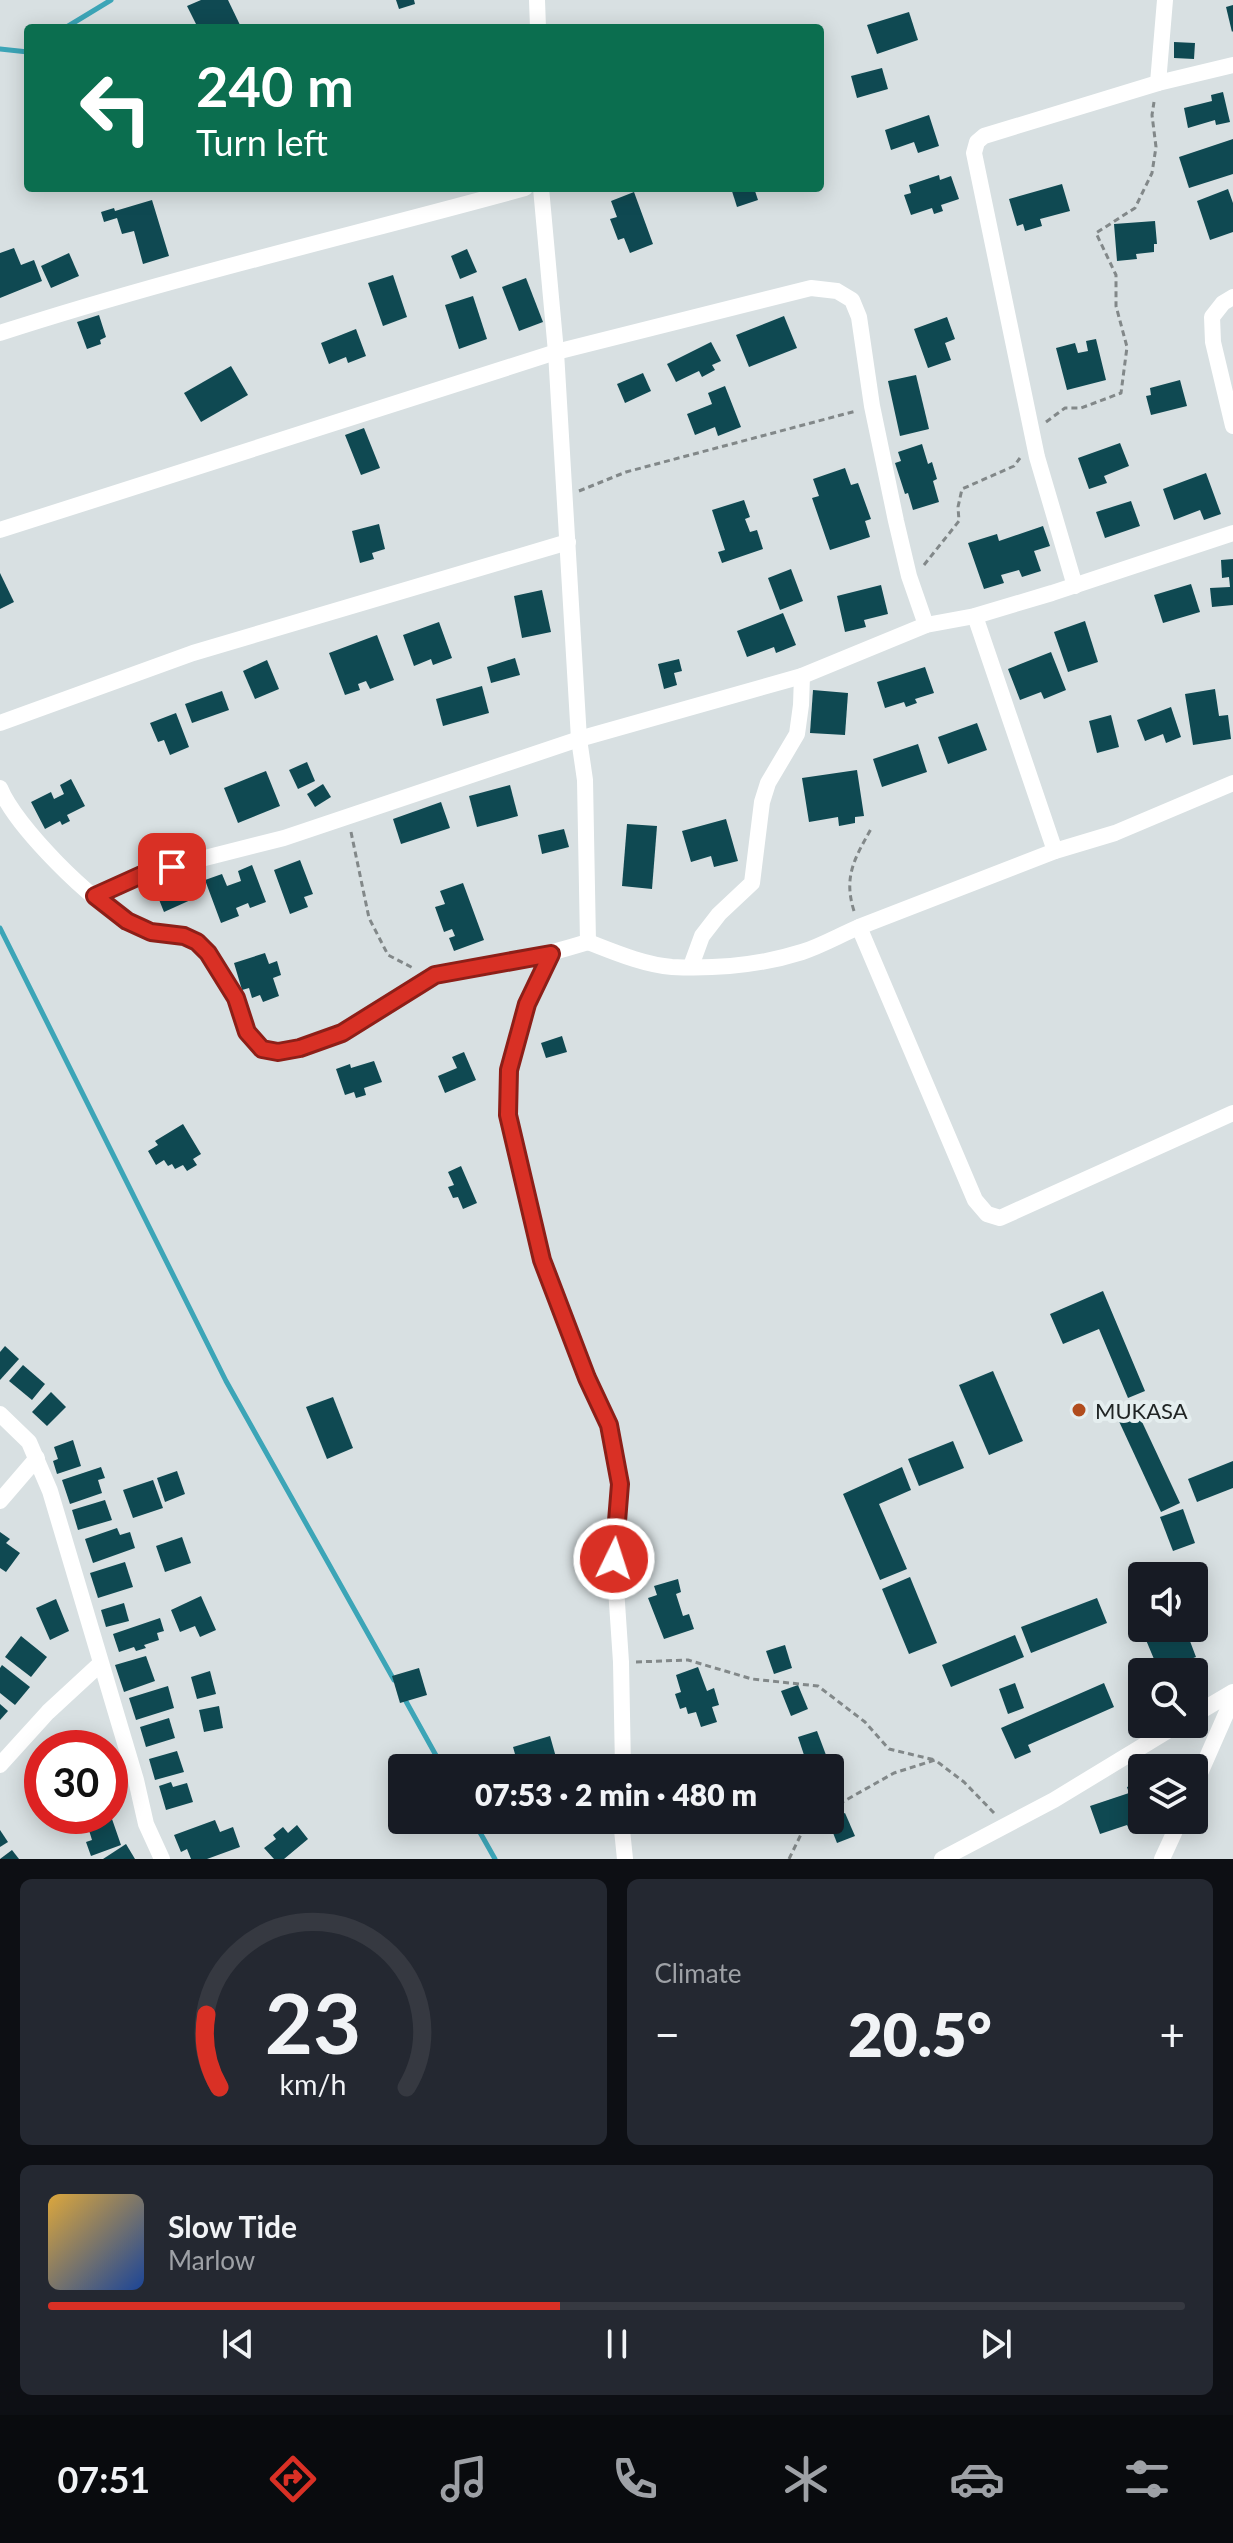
<!DOCTYPE html>
<meta charset="utf-8">
<style>
body{margin:0;font-family:Lato,sans-serif;background:#242831;color:#f1f3f6;height:100vh;display:flex;flex-direction:column;font-size:30px;white-space:nowrap}
*{box-sizing:border-box;margin:0}
p{font-size:26px;color:#9ea1a6}
.icon{flex:none;width:44px;height:44px;fill:none;stroke:currentColor;stroke-width:2;stroke-linecap:round;stroke-linejoin:round}
.map{position:relative;height:1859px;overflow:hidden}
.drawer{display:flex;flex-direction:column;gap:20px;padding:20px;background:#0d0f14;flex:1}
.drawer>*{flex:none}
.banner{position:absolute;left:24px;top:24px;width:800px;height:168px;border-radius:8px;box-shadow:0 4px 20px #0003;background:#0b6e4f;color:#fff;overflow:hidden}
.controls{position:absolute;left:1128px;top:1562px;display:grid;gap:16px}
.controls a{display:grid;place-items:center;width:80px;height:80px;border-radius:8px;background:#171b24;box-shadow:0 4px 20px #0003;font-size:40px}
.speed{position:absolute;left:24px;top:1730px;display:flex;gap:16px;font-size:40px;font-weight:700;text-align:center}
.speed>*{display:grid;place-content:center;width:104px;height:104px;border-radius:50%;background:#171b24;box-shadow:0 4px 20px #0003;line-height:1}
.speed .limit{border:12px solid #d22;background:#fff;color:#111}
.pin{position:absolute;display:grid;place-items:center;width:68px;height:68px;color:#fff;margin:-34px;border-radius:16px;box-shadow:0 4px 12px #0006}
.me{position:absolute;width:88px;margin:-44px;rotate:4deg;stroke-linejoin:round;filter:drop-shadow(0 0 6px #0008)}
.turn{display:flex;align-items:center;gap:28px;height:168px;padding:0 40px;font-size:36px}
.turn .icon{width:104px;height:104px;stroke-width:2.5}
.turn b{display:block;font-size:56px;line-height:68px}
.big{font-size:60px;font-weight:800;line-height:1.1}
.drawer .widget{flex:1;display:flex;flex-direction:column;justify-content:center;gap:12px;min-width:0;padding:0 28px;border-radius:12px;background:#242831}
.drawer .dial{align-items:center;gap:0}
.dial svg{height:208px;overflow:visible;fill:none;stroke:#363941;stroke-width:7;stroke-linecap:round;text-anchor:middle}
.dial text{fill:#f1f3f6;stroke:none}
.song{display:flex;align-items:center;gap:24px}
.cover{width:96px;height:96px;border-radius:12px;background:linear-gradient(135deg,hsl(40 70% 55%),hsl(220 70% 35%))}
.played{height:8px;border-radius:4px;background:linear-gradient(90deg,#d93025 45%,#363941 45%)}
.keys{display:flex;justify-content:space-around;direction:ltr}
.heat{display:flex;justify-content:space-between;align-items:center;font-size:44px;direction:ltr}
.drawer .tiles{flex:1;display:grid;gap:20px;grid-template-columns:1fr 1fr}
.widget:last-child{grid-column:span 2}
.trip{position:absolute;left:388px;top:1754px;width:456px;height:80px;border-radius:8px;background:#171b24;box-shadow:0 4px 20px #0003;font-weight:800;line-height:80px;text-align:center}
.tabs{display:flex;height:128px;justify-content:space-around;align-items:center;background:#090b0e;color:#9ea1a6}
.tabs .icon{width:56px;height:56px}
.tabs .active{color:#d93025}
.tabs b{font-size:36px;color:#f1f3f6}
.map>svg:first-child{display:block}
.lines{fill:none;stroke-linecap:round;stroke-linejoin:round}
.stream{stroke:#3ca5b7;stroke-width:5}
.building{fill:#0f4952}
.path{stroke:#828889;stroke-width:3;stroke-dasharray:6 4;stroke-linecap:butt}
.street{stroke:#fff;stroke-width:16}
.route-casing{stroke:#8d1f18;stroke-width:20}
.route{stroke:#d93025;stroke-width:14}
.poi-dot{fill:#b14c1d;stroke:#e5eeef;stroke-width:3}
.labels{text-anchor:middle;dominant-baseline:central;stroke-width:8;stroke-linejoin:round;paint-order:stroke}
.poi-label{font-size:22px;fill:#212525;stroke:#e5eeef;text-anchor:start}
</style>
<div class="map">
<svg width="1233" height="1859" viewBox="0 0 1233 1859">
<rect width="100%" height="100%" fill="#d8e0e2"/>
<g class="lines">
<g class="stream">
<polyline points="65,28 111,0"/>
<polyline points="0,49 28,52"/>
<polyline points="0,928 226,1381 394,1680"/>
<polyline points="403,1696 443,1768"/>
<polyline points="473,1820 495,1859"/>
</g>
</g>
<g class="building">
<polygon points="201,0 228,0 240,25 234,28 198,28 187,6"/>
<polygon points="396,0 414,0 415,4 399,9"/>
<polygon points="1233,5 1233,31 1232,32 1226,7"/>
<polygon points="909,12 918,40 877,54 867,25"/>
<polygon points="1174,42 1195,43 1194,59 1174,58"/>
<polygon points="882,68 888,89 857,98 851,76"/>
<polygon points="1223,92 1230,122 1216,125 1215,120 1188,128 1184,108 1212,101 1211,95"/>
<polygon points="929,115 939,146 918,153 914,142 891,150 885,130"/>
<polygon points="1233,139 1233,174 1189,188 1179,157"/>
<polygon points="939,175 940,180 951,176 959,199 941,205 943,211 934,214 932,208 911,215 904,195 911,193 909,185"/>
<polygon points="1062,184 1070,211 1040,219 1042,226 1025,231 1023,224 1017,226 1009,199"/>
<polygon points="731,188 754,188 758,200 737,207"/>
<polygon points="1228,189 1233,203 1233,232 1210,240 1197,201"/>
<polygon points="634,192 653,244 630,253 624,238 618,240 610,219 617,217 611,201"/>
<polygon points="152,200 169,256 143,264 134,231 122,234 117,218 104,222 101,212 114,208 115,211"/>
<polygon points="1155,221 1157,244 1154,244 1154,252 1136,254 1137,259 1117,261 1114,224"/>
<polygon points="14,248 21,265 34,260 42,281 0,298 0,253"/>
<polygon points="467,249 477,272 460,279 451,256"/>
<polygon points="69,253 79,276 51,288 41,266"/>
<polygon points="393,275 407,317 383,326 368,283"/>
<polygon points="526,278 543,322 519,331 502,287"/>
<polygon points="473,296 487,339 459,349 445,305"/>
<polygon points="99,315 106,337 100,340 101,344 87,349 77,322"/>
<polygon points="784,316 797,348 749,367 736,335"/>
<polygon points="947,317 955,339 945,343 951,360 928,368 914,329"/>
<polygon points="356,329 366,356 348,363 346,357 329,364 321,343"/>
<polygon points="1096,339 1106,380 1067,390 1056,348 1075,343 1078,353 1088,351 1086,341"/>
<polygon points="711,342 721,361 712,365 715,370 702,377 699,371 676,382 667,364"/>
<polygon points="231,366 248,395 201,422 184,393"/>
<polygon points="643,373 651,391 625,403 617,384"/>
<polygon points="916,375 929,429 900,436 888,381"/>
<polygon points="1180,380 1187,406 1151,415 1146,396 1151,395 1150,388"/>
<polygon points="725,386 741,427 718,436 715,427 695,435 687,414 712,404 708,393"/>
<polygon points="364,428 380,468 361,475 345,435"/>
<polygon points="1120,443 1129,466 1104,476 1107,483 1089,489 1078,458"/>
<polygon points="922,444 928,464 932,462 937,479 933,481 939,502 913,510 908,493 905,494 895,463 901,461 898,452"/>
<polygon points="845,468 851,485 858,483 871,519 865,521 870,537 830,550 812,498 819,496 813,479"/>
<polygon points="1206,473 1221,514 1204,520 1200,510 1174,520 1163,489"/>
<polygon points="744,500 750,517 745,519 750,532 757,530 763,549 722,563 718,552 725,550 712,510"/>
<polygon points="1131,501 1140,526 1105,538 1096,512"/>
<polygon points="379,524 385,549 372,553 374,559 360,563 352,531"/>
<polygon points="1043,526 1050,546 1034,551 1041,571 1022,577 1019,570 1001,575 1004,583 984,589 968,543 997,534 999,541"/>
<polygon points="1233,559 1233,605 1212,607 1210,588 1230,587 1229,577 1222,578 1221,560"/>
<polygon points="791,569 803,601 780,610 768,578"/>
<polygon points="0,573 14,602 0,609"/>
<polygon points="1191,584 1200,612 1163,623 1154,595"/>
<polygon points="881,585 888,614 864,620 866,627 845,632 837,596"/>
<polygon points="542,590 551,632 522,638 514,596"/>
<polygon points="783,613 796,645 776,653 774,647 747,657 737,631"/>
<polygon points="1085,621 1098,662 1068,672 1054,632"/>
<polygon points="439,622 452,658 433,665 431,659 414,666 403,635"/>
<polygon points="377,635 394,680 370,689 366,681 358,684 360,690 345,695 329,653"/>
<polygon points="1051,652 1066,690 1044,699 1041,692 1020,700 1008,669"/>
<polygon points="515,658 520,675 491,683 487,667"/>
<polygon points="679,659 682,671 674,673 677,685 664,689 658,664"/>
<polygon points="267,660 279,689 255,699 243,671"/>
<polygon points="925,667 934,693 915,699 917,703 906,707 904,702 885,708 877,682"/>
<polygon points="482,686 489,713 443,726 436,699"/>
<polygon points="1215,689 1219,716 1228,715 1231,739 1193,745 1185,694"/>
<polygon points="813,690 848,693 845,735 810,733"/>
<polygon points="222,691 229,710 192,723 185,704"/>
<polygon points="1171,707 1181,737 1166,743 1163,734 1145,741 1137,720"/>
<polygon points="176,713 189,747 170,755 164,740 158,742 150,723"/>
<polygon points="1111,715 1119,747 1097,753 1089,721"/>
<polygon points="977,723 987,750 948,764 938,737"/>
<polygon points="918,744 927,772 882,787 873,759"/>
<polygon points="307,762 315,781 298,789 289,770"/>
<polygon points="857,770 864,816 855,817 855,823 839,826 838,817 809,822 802,778"/>
<polygon points="266,771 280,806 238,823 224,788"/>
<polygon points="71,779 85,806 67,815 70,821 62,825 60,821 45,829 31,802 51,792 54,799 64,794 60,785"/>
<polygon points="323,784 331,797 315,807 307,794"/>
<polygon points="510,785 518,816 477,827 469,796"/>
<polygon points="441,802 450,828 401,844 393,819"/>
<polygon points="726,819 738,861 714,867 711,856 691,862 682,831"/>
<polygon points="627,824 657,826 652,889 622,886"/>
<polygon points="564,829 569,847 542,854 538,835"/>
<polygon points="300,860 313,894 304,897 308,907 290,914 274,870"/>
<polygon points="252,865 266,902 250,908 248,903 236,908 239,916 221,923 205,880 222,874 227,886 241,881 238,871"/>
<polygon points="188,883 195,898 164,912 158,897"/>
<polygon points="463,883 484,940 454,951 449,938 455,936 452,929 444,932 435,907 445,904 440,891"/>
<polygon points="265,953 269,964 277,961 281,975 273,978 279,996 263,1002 260,995 252,998 249,988 242,990 234,963"/>
<polygon points="562,1036 567,1052 546,1058 541,1043"/>
<polygon points="464,1052 476,1080 445,1093 438,1076 457,1068 452,1057"/>
<polygon points="374,1061 382,1082 364,1088 366,1095 356,1098 354,1092 345,1095 336,1069 350,1064 351,1068"/>
<polygon points="183,1124 201,1154 193,1159 197,1165 187,1171 183,1165 175,1169 172,1164 168,1166 164,1160 156,1165 148,1151 158,1145 155,1141"/>
<polygon points="461,1166 477,1203 463,1209 458,1197 453,1198 448,1187 454,1185 448,1172"/>
<polygon points="1103,1291 1145,1391 1128,1398 1099,1329 1063,1344 1050,1314"/>
<polygon points="5,1346 19,1359 0,1380 0,1352"/>
<polygon points="23,1365 45,1384 32,1400 9,1381"/>
<polygon points="993,1371 1023,1441 989,1455 959,1385"/>
<polygon points="51,1392 66,1407 47,1426 32,1412"/>
<polygon points="333,1397 353,1448 327,1459 306,1407"/>
<polygon points="1136,1409 1180,1503 1161,1512 1117,1417"/>
<polygon points="73,1440 81,1466 57,1474 53,1461 58,1459 54,1447"/>
<polygon points="953,1441 964,1468 919,1486 908,1459"/>
<polygon points="1233,1461 1233,1488 1197,1502 1188,1479"/>
<polygon points="101,1467 105,1478 98,1480 102,1493 70,1504 62,1480"/>
<polygon points="902,1467 911,1490 879,1504 907,1569 880,1580 843,1494"/>
<polygon points="177,1471 185,1494 165,1502 157,1478"/>
<polygon points="153,1480 163,1508 133,1518 123,1490"/>
<polygon points="105,1500 112,1520 78,1530 72,1510"/>
<polygon points="1183,1509 1195,1543 1173,1551 1160,1517"/>
<polygon points="117,1528 120,1535 130,1532 135,1548 93,1563 85,1539"/>
<polygon points="0,1532 10,1539 6,1543 20,1553 6,1572 0,1568"/>
<polygon points="182,1537 191,1563 165,1572 156,1546"/>
<polygon points="125,1562 133,1587 98,1598 90,1573"/>
<polygon points="910,1577 937,1643 909,1654 882,1589"/>
<polygon points="678,1579 681,1592 676,1594 683,1616 689,1614 694,1629 664,1639 648,1598 657,1595 654,1586"/>
<polygon points="201,1596 216,1630 200,1637 195,1626 180,1632 171,1610"/>
<polygon points="1097,1598 1107,1623 1031,1653 1021,1627"/>
<polygon points="56,1599 69,1631 50,1640 36,1608"/>
<polygon points="124,1603 129,1621 106,1627 101,1610"/>
<polygon points="160,1618 164,1631 157,1633 159,1640 144,1645 146,1648 136,1651 134,1647 119,1652 113,1634"/>
<polygon points="1142,1619 1142,1628 1185,1628 1196,1657 1159,1671 1138,1621"/>
<polygon points="1015,1635 1024,1657 951,1687 942,1665"/>
<polygon points="21,1636 47,1657 31,1677 5,1657"/>
<polygon points="785,1645 792,1668 774,1674 766,1651"/>
<polygon points="146,1656 155,1681 124,1692 115,1665"/>
<polygon points="2,1665 30,1687 15,1705 0,1693 0,1668"/>
<polygon points="698,1667 707,1691 714,1688 719,1705 712,1707 717,1722 701,1727 696,1712 688,1714 686,1707 680,1709 675,1694 681,1692 676,1675"/>
<polygon points="419,1668 427,1695 400,1703 392,1676"/>
<polygon points="210,1671 216,1694 197,1699 191,1677"/>
<polygon points="1015,1683 1024,1708 1008,1714 999,1689"/>
<polygon points="1104,1683 1114,1707 1028,1745 1031,1752 1015,1759 1001,1728"/>
<polygon points="798,1685 808,1709 791,1716 781,1691"/>
<polygon points="168,1686 174,1708 136,1720 129,1698"/>
<polygon points="0,1704 8,1711 0,1720"/>
<polygon points="219,1706 223,1728 204,1732 199,1710"/>
<polygon points="169,1718 175,1738 146,1747 140,1727"/>
<polygon points="817,1731 826,1755 806,1761 798,1737"/>
<polygon points="550,1736 559,1768 519,1768 513,1747"/>
<polygon points="177,1751 184,1772 155,1780 149,1759"/>
<polygon points="835,1776 840,1797 830,1799 830,1777"/>
<polygon points="171,1782 173,1787 187,1783 193,1802 166,1810 159,1786"/>
<polygon points="1142,1782 1142,1820 1153,1820 1129,1829 1127,1825 1100,1834 1090,1806 1129,1793 1127,1787"/>
<polygon points="845,1813 855,1836 837,1843 828,1820"/>
<polygon points="71,1816 101,1816 79,1829"/>
<polygon points="112,1819 121,1845 91,1856 86,1842 92,1840 88,1827"/>
<polygon points="215,1820 220,1832 233,1827 240,1847 207,1859 191,1859 187,1849 181,1852 174,1835"/>
<polygon points="297,1825 308,1839 284,1859 274,1859 264,1848 276,1839 273,1835 283,1827 288,1833"/>
<polygon points="0,1830 8,1842 0,1847"/>
<polygon points="126,1844 135,1859 103,1859"/>
<polygon points="12,1850 19,1859 0,1859"/>
</g>
<g class="lines">
<g class="path">
<polyline points="1046,422 1065,408 1081,408 1121,393 1127,347 1116,306 1116,275 1096,233 1135,208 1152,173 1156,147 1152,115 1154,102"/>
<polyline points="579,491 626,472 856,411"/>
<polyline points="924,565 959,521 958,507 962,489 1014,466 1020,458"/>
<polyline points="351,832 369,918 388,955 415,969"/>
<path d="M 854,911 C 843,876 855,858 872,827"/>
<polyline points="636,1662 688,1660 752,1679 818,1686 865,1722 889,1749 935,1760"/>
<polyline points="830,1809 894,1773 935,1760 964,1782 994,1813"/>
<polyline points="789,1859 808,1820"/>
</g>
<g class="street">
<polyline points="537,0 538,28"/>
<polyline points="1165,0 1158,83 1233,65"/>
<polyline points="1233,297 1223,303 1212,317 1213,342 1233,426"/>
<path d="M 0,333 C 173,277 350,236 525,188"/>
<polyline points="0,530 556,352 811,288 837,291 852,300 859,317 872,406 896,521 909,576 926,625"/>
<polyline points="1075,586 1037,457 974,153 977,142 984,136 1158,83"/>
<polyline points="975,616 1055,851"/>
<polyline points="0,723 193,653 568,542"/>
<polyline points="1233,783 1115,833 1055,851 859,927 975,1200 987,1214 1000,1218 1233,1113"/>
<path d="M 0,788 C 15,826 93,904 130,922 C 162,938 194,928 214,962 C 221,974 230,986 236,999 C 245,1020 248,1051 277,1052 C 316,1053 371,1015 403,995 C 413,989 424,980 434,975 C 450,969 471,970 488,967 C 522,961 555,952 588,942 L 585,780 L 579,739 L 556,352 L 541,188"/>
<polyline points="95,896 146,873 284,838 579,739 802,676 926,625 975,616 1052,593 1233,533"/>
<path d="M 588,942 C 614,952 644,965 672,967 C 715,969 761,965 802,952 C 821,946 840,935 859,927"/>
<polyline points="551,954 527,1004 509,1070 508,1115 542,1260 587,1378 609,1425 615,1455 620,1484 614,1559 621,1662 623,1768"/>
<polyline points="691,966 702,936 719,914 752,883 762,802 768,783 797,734 801,705 802,676"/>
<polyline points="0,1414 29,1442 50,1491 136,1780 146,1824 162,1859"/>
<polyline points="0,1501 37,1458"/>
<polyline points="1194,1715 1233,1692"/>
<polyline points="0,1765 48,1712 100,1664"/>
<polyline points="1194,1787 1233,1698"/>
<polyline points="621,1820 625,1859"/>
<polyline points="942,1859 1054,1800 1179,1724"/>
<polyline points="1162,1859 1180,1820"/>
</g>
</g>
<g class="lines">
<g class="route-casing">
<polyline id="route" points="172,867 146,873 95,896 127,921 151,932 184,936 197,942 208,953 236,998 247,1032 262,1049 278,1052 300,1048 342,1033 435,975 551,954 527,1004 509,1070 508,1115 542,1260 587,1378 609,1425 620,1484 614,1559"/>
</g>
<use href="#route" class="route"/>
</g>
<circle class="poi-dot" cx="1079" cy="1410" r="8"/>
<g class="labels">
<g class="poi-label">
<text x="1095" y="1410">MUKASA</text>
</g>
</g>
</svg>
<div class="controls">
<a><svg class="icon" aria-label="sound" viewBox="0 0 24 24"><path d="M4 9h4l5-4v14l-5-4H4zM17 9q2 3 0 6"/></svg></a>
<a><svg class="icon" aria-label="search" viewBox="0 0 24 24"><circle cx="10" cy="10" r="6"/><path d="M15 15l6 6"/></svg></a>
<a><svg class="icon" aria-label="layers" viewBox="0 0 24 24"><path d="M12 4l9 5-9 5-9-5zM3 14l9 5 9-5"/></svg></a>
</div>
<div class="speed"><div class="limit">30</div></div>
<div class="pin" style="left:172px;top:867px;background:#d93025"><svg class="icon" aria-label="arrive" viewBox="0 0 24 24"><path d="M6 21V4h12l-3 4 3 4H6"/></svg></div>
<svg class="me" style="left:614px;top:1559px" viewBox="-20 -20 40 40"><circle r="17" fill="#d93025" stroke="#fff" stroke-width="3"/><path d="M0-11L8 9 0 5-8 9z" fill="#fff"/></svg>
<div class="trip">07:53 · 2 min · 480 m</div>
<div class="banner">
<div class="turn"><svg class="icon" aria-label="left" viewBox="0 0 24 24"><path d="M17 20v-9H6M10 6l-5 5 5 5"/></svg><div><b>240 m</b>Turn left</div></div>
</div>
</div>
<section class="drawer">
<div class="tiles">
<div class="widget dial"><svg viewBox="0 0 100 80">
<path d="M14 69A42 42 0 1 1 86 69"/>
<path d="M14 69A42 42 0 0 1 9 41" stroke="#d93025"/>
<text x="50" y="56" font-size="32" font-weight="700">23</text>
<text x="50" y="72" font-size="11">km/h</text>
</svg></div>
<div class="widget"><p>Climate</p>
<div class="heat"><a>−</a><b class="big">20.5°</b><a>+</a></div>
</div>
<div class="widget">
<div class="song"><i class="cover"></i><div><b>Slow Tide</b><p>Marlow</p></div></div>
<div class="played"></div>
<div class="keys"><svg class="icon" aria-label="previous" viewBox="0 0 24 24"><path d="M18 5L8 12l10 7zM5 5v14"/></svg><svg class="icon" aria-label="pause" viewBox="0 0 24 24"><path d="M8 5v14M16 5v14"/></svg><svg class="icon" aria-label="next" viewBox="0 0 24 24"><path d="M6 5l10 7-10 7zM19 5v14"/></svg></div>
</div>
</div>
</section>
<nav class="tabs">
<b>07:51</b>
<svg class="icon active" aria-label="directions" viewBox="0 0 24 24"><path d="M12 3l9 9-9 9-9-9zM9 14v-3h6M13 9l2 2-2 2"/></svg>
<svg class="icon" aria-label="music" viewBox="0 0 24 24"><path d="M9 18V5l10-2v13"/><circle cx="6" cy="18" r="3"/><circle cx="16" cy="16" r="3"/></svg>
<svg class="icon" aria-label="phone" viewBox="0 0 24 24"><path d="M5 4h4l2 5-3 2q2 4 5 5l2-3 5 2v4C11 20 4 13 5 4z"/></svg>
<svg class="icon" aria-label="climate" viewBox="0 0 24 24"><path d="M12 3v18M4 7l16 10M4 17L20 7"/></svg>
<svg class="icon" aria-label="car" viewBox="0 0 24 24"><path d="M5 17H2v-5l4-1 3-4h7l3 4 3 1v5h-3M9 17h6M6 11h13"/><circle cx="7" cy="17" r="2"/><circle cx="17" cy="17" r="2"/></svg>
<svg class="icon" aria-label="filters" viewBox="0 0 24 24"><path d="M4 7h16M4 17h16"/><circle cx="9" cy="7" r="2"/><circle cx="15" cy="17" r="2"/></svg>
</nav>
